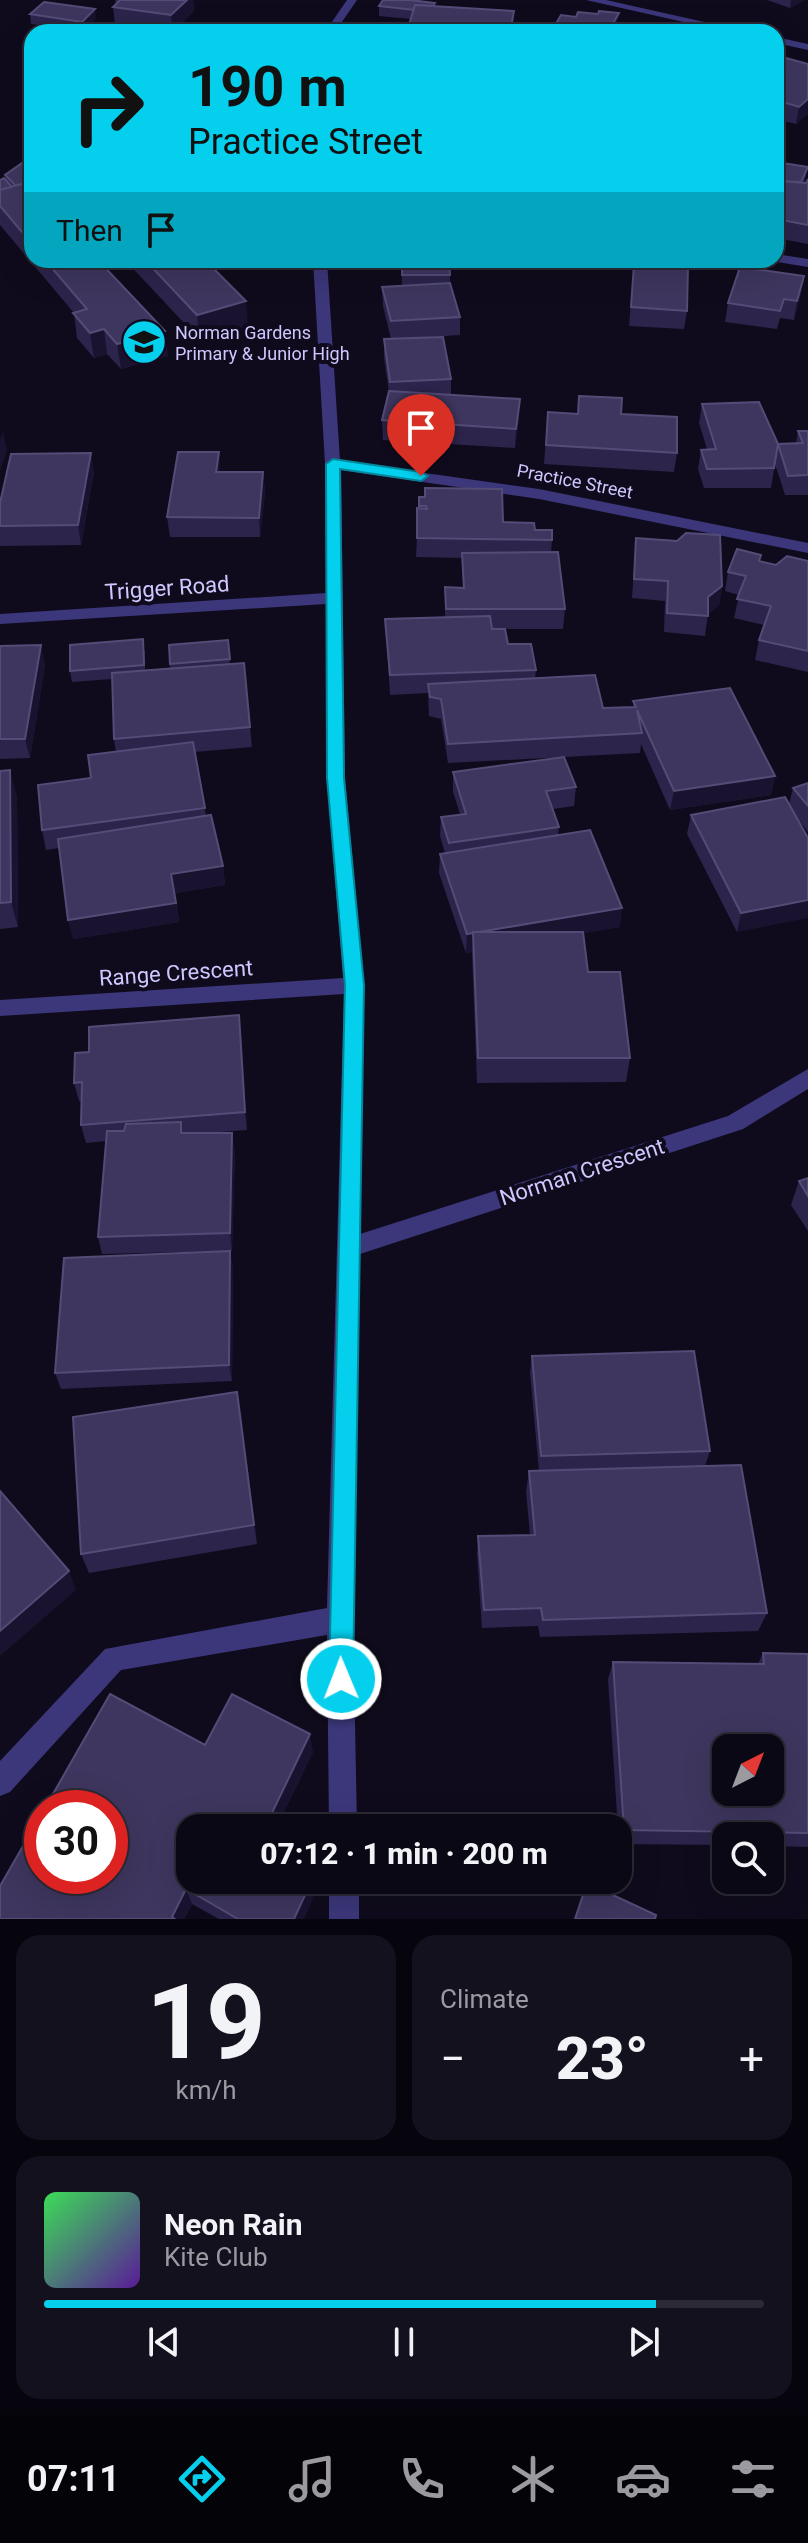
<!DOCTYPE html>
<meta charset="utf-8">
<style>
body{margin:0;font-family:Roboto,sans-serif;background:#14111e;color:#f1f3f6;height:100vh;display:flex;flex-direction:column;font-size:30px;white-space:nowrap}
*{box-sizing:border-box;margin:0}
p{font-size:26px;color:#9a9aa0}
.icon{flex:none;width:44px;height:44px;fill:none;stroke:currentColor;stroke-width:2;stroke-linecap:round;stroke-linejoin:round}
.map{position:relative;height:1919px;overflow:hidden}
.details{display:flex;flex-direction:column;gap:16px;padding:16px;background:#06040c;flex:1}
.details>*{flex:none}
.banner{position:absolute;left:24px;top:24px;width:760px;height:244px;border-radius:24px;box-shadow:0 8px 32px #0002,0 0 0 2px #2b2934;background:#04d0ee;color:#111;overflow:hidden}
.needle{width:52px;rotate:42deg}
.tools{position:absolute;left:712px;top:1734px;display:grid;gap:16px}
.tools a{display:grid;place-items:center;width:72px;height:72px;border-radius:16px;background:#0b0815;box-shadow:0 8px 32px #0002,0 0 0 2px #2b2934;font-size:40px}
.speed{position:absolute;left:24px;top:1790px;display:flex;gap:16px;font-size:40px;font-weight:700;text-align:center}
.speed>*{display:grid;place-content:center;width:104px;height:104px;border-radius:50%;background:#0b0815;box-shadow:0 8px 32px #0002,0 0 0 2px #2b2934;line-height:1}
.speed .limit{border:12px solid #d22;background:#fff;color:#111}
.pin{position:absolute;display:grid;place-items:center;width:68px;height:68px;color:#fff;margin:-82px -34px;border-radius:50% 50% 50% 0;rotate:-45deg;box-shadow:0 0 8px #0007}
.pin .icon{rotate:45deg}
.me{position:absolute;width:88px;margin:-44px;rotate:359deg;stroke-linejoin:round;filter:drop-shadow(0 0 6px #0008)}
.turn{display:flex;align-items:center;gap:28px;height:168px;padding:0 32px;font-size:36px}
.turn .icon{width:104px;height:104px;stroke-width:2.5}
.turn b{display:block;font-size:56px;line-height:68px}
.then{display:flex;align-items:center;height:76px;padding:0 32px;background:#0003;gap:16px;font-size:30px}
.big{font-size:60px;font-weight:800;line-height:1.1}
.details .tile{flex:1;display:flex;flex-direction:column;justify-content:center;gap:12px;min-width:0;padding:0 28px;border-radius:24px;background:#14111e}
.details .dial{align-items:center;gap:0}
.dial b{font-size:104px;line-height:1}
.song{display:flex;align-items:center;gap:24px}
.cover{width:96px;height:96px;border-radius:12px;background:linear-gradient(135deg,hsl(130 70% 55%),hsl(270 70% 35%))}
.played{height:8px;border-radius:4px;background:linear-gradient(90deg,#04d0ee 85%,#2b2934 85%)}
.keys{display:flex;justify-content:space-around;direction:ltr}
.heat{display:flex;justify-content:space-between;align-items:center;font-size:44px;direction:ltr}
.details .tiles{flex:1;display:grid;gap:16px;grid-template-columns:1fr 1fr}
.tile:last-child{grid-column:span 2}
.trip{position:absolute;left:176px;top:1814px;width:456px;height:80px;border-radius:24px;background:#0b0815;box-shadow:0 8px 32px #0002,0 0 0 2px #2b2934;font-weight:800;line-height:80px;text-align:center}
.dock{display:flex;height:128px;justify-content:space-around;align-items:center;background:#040308;color:#9a9aa0}
.dock .icon{width:56px;height:56px}
.dock .active{color:#04d0ee}
.dock b{font-size:36px;color:#f1f3f6}
.map>svg:first-child{display:block}
.lines{fill:none;stroke-linecap:round;stroke-linejoin:round}
.minor{fill:#3b377a;fill-rule:evenodd}
.wall{fill:#2c244b}
.shaded-wall{fill:#191330}
.building{fill:#3e365e;stroke:#544c77;stroke-width:2;fill-rule:evenodd}
.route{fill:#04d0ee;stroke:#03879b;stroke-width:2}
.labels{text-anchor:middle;dominant-baseline:central;stroke-width:8;stroke-linejoin:round;paint-order:stroke}
.far-poi-label{font-size:18px;fill:#cfc7fe;stroke:#0f0b1c;text-anchor:start}
.far-street-label{font-size:18px;fill:#cfc7fe;stroke:#0f0b1c}
.street-label{font-size:22px;fill:#cfc7fe;stroke:#0f0b1c}
</style>
<div class="map">
<svg width="808" height="1919" viewBox="0 0 808 1919">
<rect width="100%" height="100%" fill="#0f0b1c"/>
<g class="lines">
<g class="minor">
<polygon points="347,0 357,0 335,32 325,32"/>
<polygon points="586,0 606,0 749,32 728,32"/>
<polygon points="776,37 808,44 808,50 776,43"/>
<polygon points="776,254 808,259 808,267 771,261 776,260"/>
<polygon points="313,260 327,260 340,461 539,489 808,543 808,553 539,499 341,470 345,778 364,985 360,1234 728,1116 808,1069 808,1089 743,1129 360,1254 353,1619 357,1828 329,1828 327,1635 121,1670 10,1792 0,1796 0,1761 105,1649 327,1608 344,994 0,1016 0,1000 343,978 327,778 326,604 0,624 0,614 326,593 325,464"/>
<rect x="329" y="1880" width="30" height="39"/>
</g>
</g>
<g class="wall">
<polygon points="115,0 193,0 194,11 173,32 115,24 113,7 116,4"/>
<polygon points="767,0 804,0 790,8"/>
<polygon points="435,3 435,6 514,28 513,32 370,32 408,31 411,19 379,16 379,6"/>
<polygon points="30,14 96,18 83,31 31,24"/>
<polygon points="808,64 808,114 796,124 776,119 776,65"/>
<polygon points="32,159 32,260 98,260 168,356 121,369 107,354 94,358 77,338 74,313 0,225 0,180 6,179 5,175"/>
<polygon points="776,162 808,167 804,183 806,183 808,179 808,244 776,238"/>
<polygon points="125,260 205,260 248,326 200,340"/>
<polygon points="401,260 450,275 450,283 460,317 460,335 429,337 451,379 451,395 519,418 515,448 383,440 382,420 389,392 384,358 384,339 391,339 383,306 382,287 402,286"/>
<polygon points="644,260 681,265 687,311 684,329 629,326 634,264 643,265"/>
<polygon points="804,276 794,320 780,318 777,329 725,322 728,303"/>
<polygon points="702,404 778,444 796,443 798,431 808,431 808,495 785,495 775,464 771,488 704,488 698,469 701,450 707,449 699,423"/>
<polygon points="548,412 578,414 621,414 677,453 674,472 544,464"/>
<polygon points="94,472 81,545 0,546 0,503"/>
<polygon points="220,472 263,472 265,492 260,537 170,537 167,517"/>
<polygon points="419,497 503,522 535,530 552,540 551,552 565,609 563,629 505,629 508,644 536,670 535,678 603,708 633,707 633,701 775,776 771,795 670,810 641,744 640,753 448,763 441,719 429,716 428,693 390,695 385,619 445,617 445,587 463,588 462,558 416,557"/>
<polygon points="636,538 677,541 722,586 719,605 708,614 705,636 664,632 665,601 632,598"/>
<polygon points="760,561 776,565 808,561 808,672 755,660 759,640 764,625 734,618 739,595 725,591 728,572"/>
<polygon points="228,640 230,664 250,727 252,747 195,752 206,816 223,866 225,885 175,893 179,922 73,939 59,848 46,850 42,830 116,752 114,739 112,679 72,682 70,671 145,650 145,670 170,668 169,645"/>
<polygon points="0,646 45,665 30,758 0,759"/>
<polygon points="0,771 17,796 18,927 0,929"/>
<polygon points="453,772 576,787 574,806 553,809 559,827 558,835 620,927 583,933 588,972 630,1058 626,1082 477,1083 472,952 466,953 439,873 440,854 445,853 440,836 441,817 460,814 453,792"/>
<polygon points="808,783 808,832 797,818 737,932 687,834 691,815 789,804 793,788"/>
<polygon points="241,1034 247,1130 207,1133 235,1151 232,1251 102,1254 98,1237 106,1141 86,1143 81,1125 81,1101 79,1101 74,1083"/>
<polygon points="808,1178 808,1231 791,1205 799,1181"/>
<polygon points="230,1251 233,1269 232,1381 61,1389 55,1373"/>
<polygon points="532,1356 710,1451 705,1466 767,1613 758,1631 540,1637 538,1626 482,1628 477,1555 478,1536 530,1535 526,1491 529,1471 539,1471 530,1372"/>
<polygon points="241,1413 257,1544 89,1573 81,1554"/>
<polygon points="763,1653 808,1654 808,1847 770,1846 770,1836 726,1836 726,1845 619,1844 608,1679 613,1662 758,1664"/>
<polygon points="205,1745 313,1752 278,1824 304,1919 219,1919 192,1904 184,1919 0,1919"/>
</g>
<g class="shaded-wall">
<polygon points="187,0 193,0 194,11 173,32 171,15"/>
<polygon points="791,0 804,0 790,8"/>
<polygon points="95,9 96,18 83,31 82,22"/>
<polygon points="514,11 514,28 513,32 510,32"/>
<polygon points="619,13 616,32 608,32"/>
<polygon points="808,99 808,114 796,124 799,107"/>
<polygon points="804,276 801,295 794,320 797,301"/>
<polygon points="246,301 248,326 200,340 197,315"/>
<polygon points="104,329 107,354 94,358 90,333"/>
<polygon points="165,331 168,356 121,369 117,344"/>
<polygon points="520,399 519,418 515,448 516,429"/>
<polygon points="3,431 7,450 0,471 0,439"/>
<polygon points="219,452 220,472 216,472"/>
<polygon points="91,453 94,472 81,545 78,525"/>
<polygon points="263,472 265,492 260,537 259,518"/>
<polygon points="722,586 719,605 705,617 708,597"/>
<polygon points="41,645 45,665 30,758 25,739"/>
<polygon points="10,770 17,796 18,927 11,902"/>
<polygon points="775,776 771,795 670,810 674,791"/>
<polygon points="223,866 225,885 174,893 171,874"/>
<polygon points="808,900 808,918 737,932 741,913"/>
<polygon points="176,903 179,922 73,939 68,920"/>
<polygon points="622,908 620,927 474,952 473,933"/>
<polygon points="473,933 472,952 466,953 467,934"/>
<polygon points="239,1015 241,1034 247,1130 245,1112"/>
<polygon points="232,1133 235,1151 232,1251 230,1233"/>
<polygon points="230,1251 233,1269 232,1381 229,1365"/>
<polygon points="237,1392 241,1413 257,1544 254,1525"/>
<polygon points="69,1571 76,1590 0,1656 0,1631"/>
<polygon points="310,1734 313,1752 276,1828 269,1819"/>
<polygon points="312,1880 321,1880 304,1919 294,1919"/>
<polygon points="186,1889 192,1904 184,1919 173,1919 172,1917"/>
</g>
<g class="building">
<polygon points="120,0 187,0 171,15 113,7"/>
<polygon points="383,0 410,0 435,3 433,6 415,5 414,10 379,6"/>
<polygon points="44,2 95,9 82,22 30,14"/>
<polygon points="415,5 514,11 511,27 490,26 488,32 408,28"/>
<polygon points="599,11 619,13 608,32 551,32 561,15 576,17 578,12 598,14"/>
<polygon points="642,23 682,32 632,32"/>
<polygon points="371,30 434,32 370,32"/>
<polygon points="786,58 808,64 808,99 799,107 776,100 776,65"/>
<polygon points="32,159 32,191 25,183 16,186 5,175 25,161"/>
<polygon points="776,162 808,167 801,182 776,181"/>
<polygon points="4,178 12,187 0,190 0,180"/>
<polygon points="808,179 808,225 776,219 776,181 806,183"/>
<polygon points="25,183 32,191 32,244 0,206 0,190"/>
<polygon points="45,260 98,260 165,331 117,344 104,329 90,333 73,313 87,309"/>
<polygon points="145,260 205,260 246,301 197,315"/>
<polygon points="402,260 449,260 450,275 402,275"/>
<polygon points="644,260 681,260 681,265 688,266 687,311 631,307 634,264 644,265"/>
<polygon points="740,267 804,276 797,301 784,299 780,311 728,303"/>
<polygon points="450,283 460,317 391,321 382,287"/>
<polygon points="443,337 451,379 390,382 384,339"/>
<polygon points="389,391 520,399 516,429 382,420"/>
<polygon points="579,396 622,398 621,414 677,417 677,453 546,445 548,412 578,414"/>
<polygon points="759,402 778,444 774,468 707,469 701,450 716,449 702,404"/>
<polygon points="798,431 808,431 808,475 788,476 778,444 803,443"/>
<polygon points="178,452 219,452 216,472 263,472 259,518 167,517"/>
<polygon points="91,453 78,525 0,526 0,503 11,454"/>
<polygon points="425,488 502,489 503,522 534,523 535,530 552,530 552,540 417,538 417,508 427,509 426,506 419,506 419,497 425,497"/>
<polygon points="686,533 720,535 722,586 708,597 708,616 667,613 668,581 634,579 636,538 677,541"/>
<polygon points="737,549 761,555 759,561 776,565 787,556 808,561 808,651 759,640 771,606 737,599 746,576 728,572"/>
<polygon points="558,552 565,609 446,609 445,587 464,588 462,553"/>
<polygon points="490,616 492,629 505,629 508,644 531,644 536,670 390,675 385,619"/>
<polygon points="143,639 144,665 70,671 70,645"/>
<polygon points="228,640 230,659 170,664 169,645"/>
<polygon points="41,645 25,739 0,739 0,646"/>
<polygon points="244,663 250,727 114,739 112,673"/>
<polygon points="595,675 603,708 636,707 633,701 730,688 775,776 674,791 637,710 642,733 448,744 441,699 430,697 428,684"/>
<polygon points="193,742 205,808 42,830 38,785 91,778 88,755"/>
<polygon points="564,757 576,787 546,791 559,827 449,843 441,817 466,814 453,772"/>
<polygon points="10,770 11,902 0,903 0,771"/>
<polygon points="808,783 808,806 793,788"/>
<polygon points="785,797 808,838 808,900 741,913 691,815"/>
<polygon points="211,815 223,866 171,874 176,903 68,920 58,839"/>
<polygon points="590,830 622,908 467,934 440,854"/>
<polygon points="473,932 583,932 588,972 620,972 630,1058 478,1058"/>
<polygon points="239,1015 245,1112 81,1125 82,1082 74,1083 75,1053 89,1052 89,1027"/>
<polygon points="181,1122 181,1133 232,1133 230,1233 98,1237 107,1131 124,1131 126,1124"/>
<polygon points="808,1178 808,1196 799,1181"/>
<polygon points="230,1251 229,1365 55,1373 64,1258"/>
<polygon points="694,1351 710,1451 541,1456 532,1356"/>
<polygon points="237,1392 254,1525 81,1554 73,1417"/>
<polygon points="741,1465 767,1613 543,1620 541,1608 484,1610 478,1536 535,1535 529,1471"/>
<polygon points="0,1491 69,1571 0,1631"/>
<path d="M 763,1653 L 808,1654 L 808,1833 L 624,1830 L 613,1662 L 764,1664 ZM 726,1748 L 770,1748 L 770,1792 L 726,1792 Z"/>
<polygon points="110,1694 205,1745 232,1694 310,1734 269,1819 285,1828 190,1828 190,1880 312,1880 294,1919 238,1919 186,1889 172,1917 175,1919 0,1919 0,1886 42,1813 42,1876 110,1876 110,1808 45,1808"/>
<polygon points="587,1883 656,1915 655,1919 575,1919"/>
</g>
<polygon class="route" points="333,459 421,472 428,476 421,481 340,469 344,778 364,985 353,1679 350,1687 341,1691 332,1687 329,1679 345,985 327,778 326,464"/>
<defs>
<g id="school-disc" transform="scale(2.3)"><circle r="9.5" fill="#04d0ee" stroke="#0f0b1c"/><path d="M0-5L7-2L0 1L-7-2ZM-4 1L0 2.5L4 1V4Q0 6-4 4Z" fill="#111"/></g>
</defs>
<g fill-rule="evenodd">
<use href="#school-disc" x="144" y="342"/>
</g>
<g class="labels">
<g class="far-poi-label">
<text x="175" y="332">Norman Gardens<tspan x="175" dy="21">Primary &amp; Junior High</tspan></text>
</g>
<g class="far-street-label">
<text transform="translate(575 481) rotate(11)">Practice Street</text>
</g>
<g class="street-label">
<text transform="translate(167 588) rotate(-4)">Trigger Road</text>
<text transform="translate(176 973) rotate(-4)">Range Crescent</text>
<text transform="translate(582 1172) rotate(-18)">Norman Crescent</text>
</g>
</g>
</svg>
<div class="tools">
<a><svg class="needle" viewBox="-14 -14 28 28"><path d="M0-13l5 13h-10z" fill="#e53935"/><path d="M0 13l5-13h-10z" fill="#9a9aa0"/></svg></a>
<a><svg class="icon" aria-label="search" viewBox="0 0 24 24"><circle cx="10" cy="10" r="6"/><path d="M15 15l6 6"/></svg></a>
</div>
<div class="speed"><div class="limit">30</div></div>
<div class="pin" style="left:421px;top:476px;background:#d93025"><svg class="icon" aria-label="arrive" viewBox="0 0 24 24"><path d="M6 21V4h12l-3 4 3 4H6"/></svg></div>
<svg class="me" style="left:341px;top:1679px" viewBox="-20 -20 40 40"><circle r="17" fill="#04d0ee" stroke="#fff" stroke-width="3"/><path d="M0-11L8 9 0 5-8 9z" fill="#fff"/></svg>
<div class="trip">07:12 · 1 min · 200 m</div>
<div class="banner">
<div class="turn"><svg class="icon" aria-label="right" viewBox="0 0 24 24"><path d="M7 20v-9h11M14 6l5 5-5 5"/></svg><div><b>190 m</b>Practice Street</div></div>
<div class="then">Then<svg class="icon" aria-label="arrive" viewBox="0 0 24 24"><path d="M6 21V4h12l-3 4 3 4H6"/></svg></div>
</div>
</div>
<section class="details">
<div class="tiles">
<div class="tile dial"><b>19</b><p>km/h</p></div>
<div class="tile"><p>Climate</p>
<div class="heat"><a>−</a><b class="big">23°</b><a>+</a></div>
</div>
<div class="tile">
<div class="song"><i class="cover"></i><div><b>Neon Rain</b><p>Kite Club</p></div></div>
<div class="played"></div>
<div class="keys"><svg class="icon" aria-label="previous" viewBox="0 0 24 24"><path d="M18 5L8 12l10 7zM5 5v14"/></svg><svg class="icon" aria-label="pause" viewBox="0 0 24 24"><path d="M8 5v14M16 5v14"/></svg><svg class="icon" aria-label="next" viewBox="0 0 24 24"><path d="M6 5l10 7-10 7zM19 5v14"/></svg></div>
</div>
</div>
</section>
<nav class="dock">
<b>07:11</b>
<svg class="icon active" aria-label="directions" viewBox="0 0 24 24"><path d="M12 3l9 9-9 9-9-9zM9 14v-3h6M13 9l2 2-2 2"/></svg>
<svg class="icon" aria-label="music" viewBox="0 0 24 24"><path d="M9 18V5l10-2v13"/><circle cx="6" cy="18" r="3"/><circle cx="16" cy="16" r="3"/></svg>
<svg class="icon" aria-label="phone" viewBox="0 0 24 24"><path d="M5 4h4l2 5-3 2q2 4 5 5l2-3 5 2v4C11 20 4 13 5 4z"/></svg>
<svg class="icon" aria-label="climate" viewBox="0 0 24 24"><path d="M12 3v18M4 7l16 10M4 17L20 7"/></svg>
<svg class="icon" aria-label="car" viewBox="0 0 24 24"><path d="M5 17H2v-5l4-1 3-4h7l3 4 3 1v5h-3M9 17h6M6 11h13"/><circle cx="7" cy="17" r="2"/><circle cx="17" cy="17" r="2"/></svg>
<svg class="icon" aria-label="filters" viewBox="0 0 24 24"><path d="M4 7h16M4 17h16"/><circle cx="9" cy="7" r="2"/><circle cx="15" cy="17" r="2"/></svg>
</nav>
